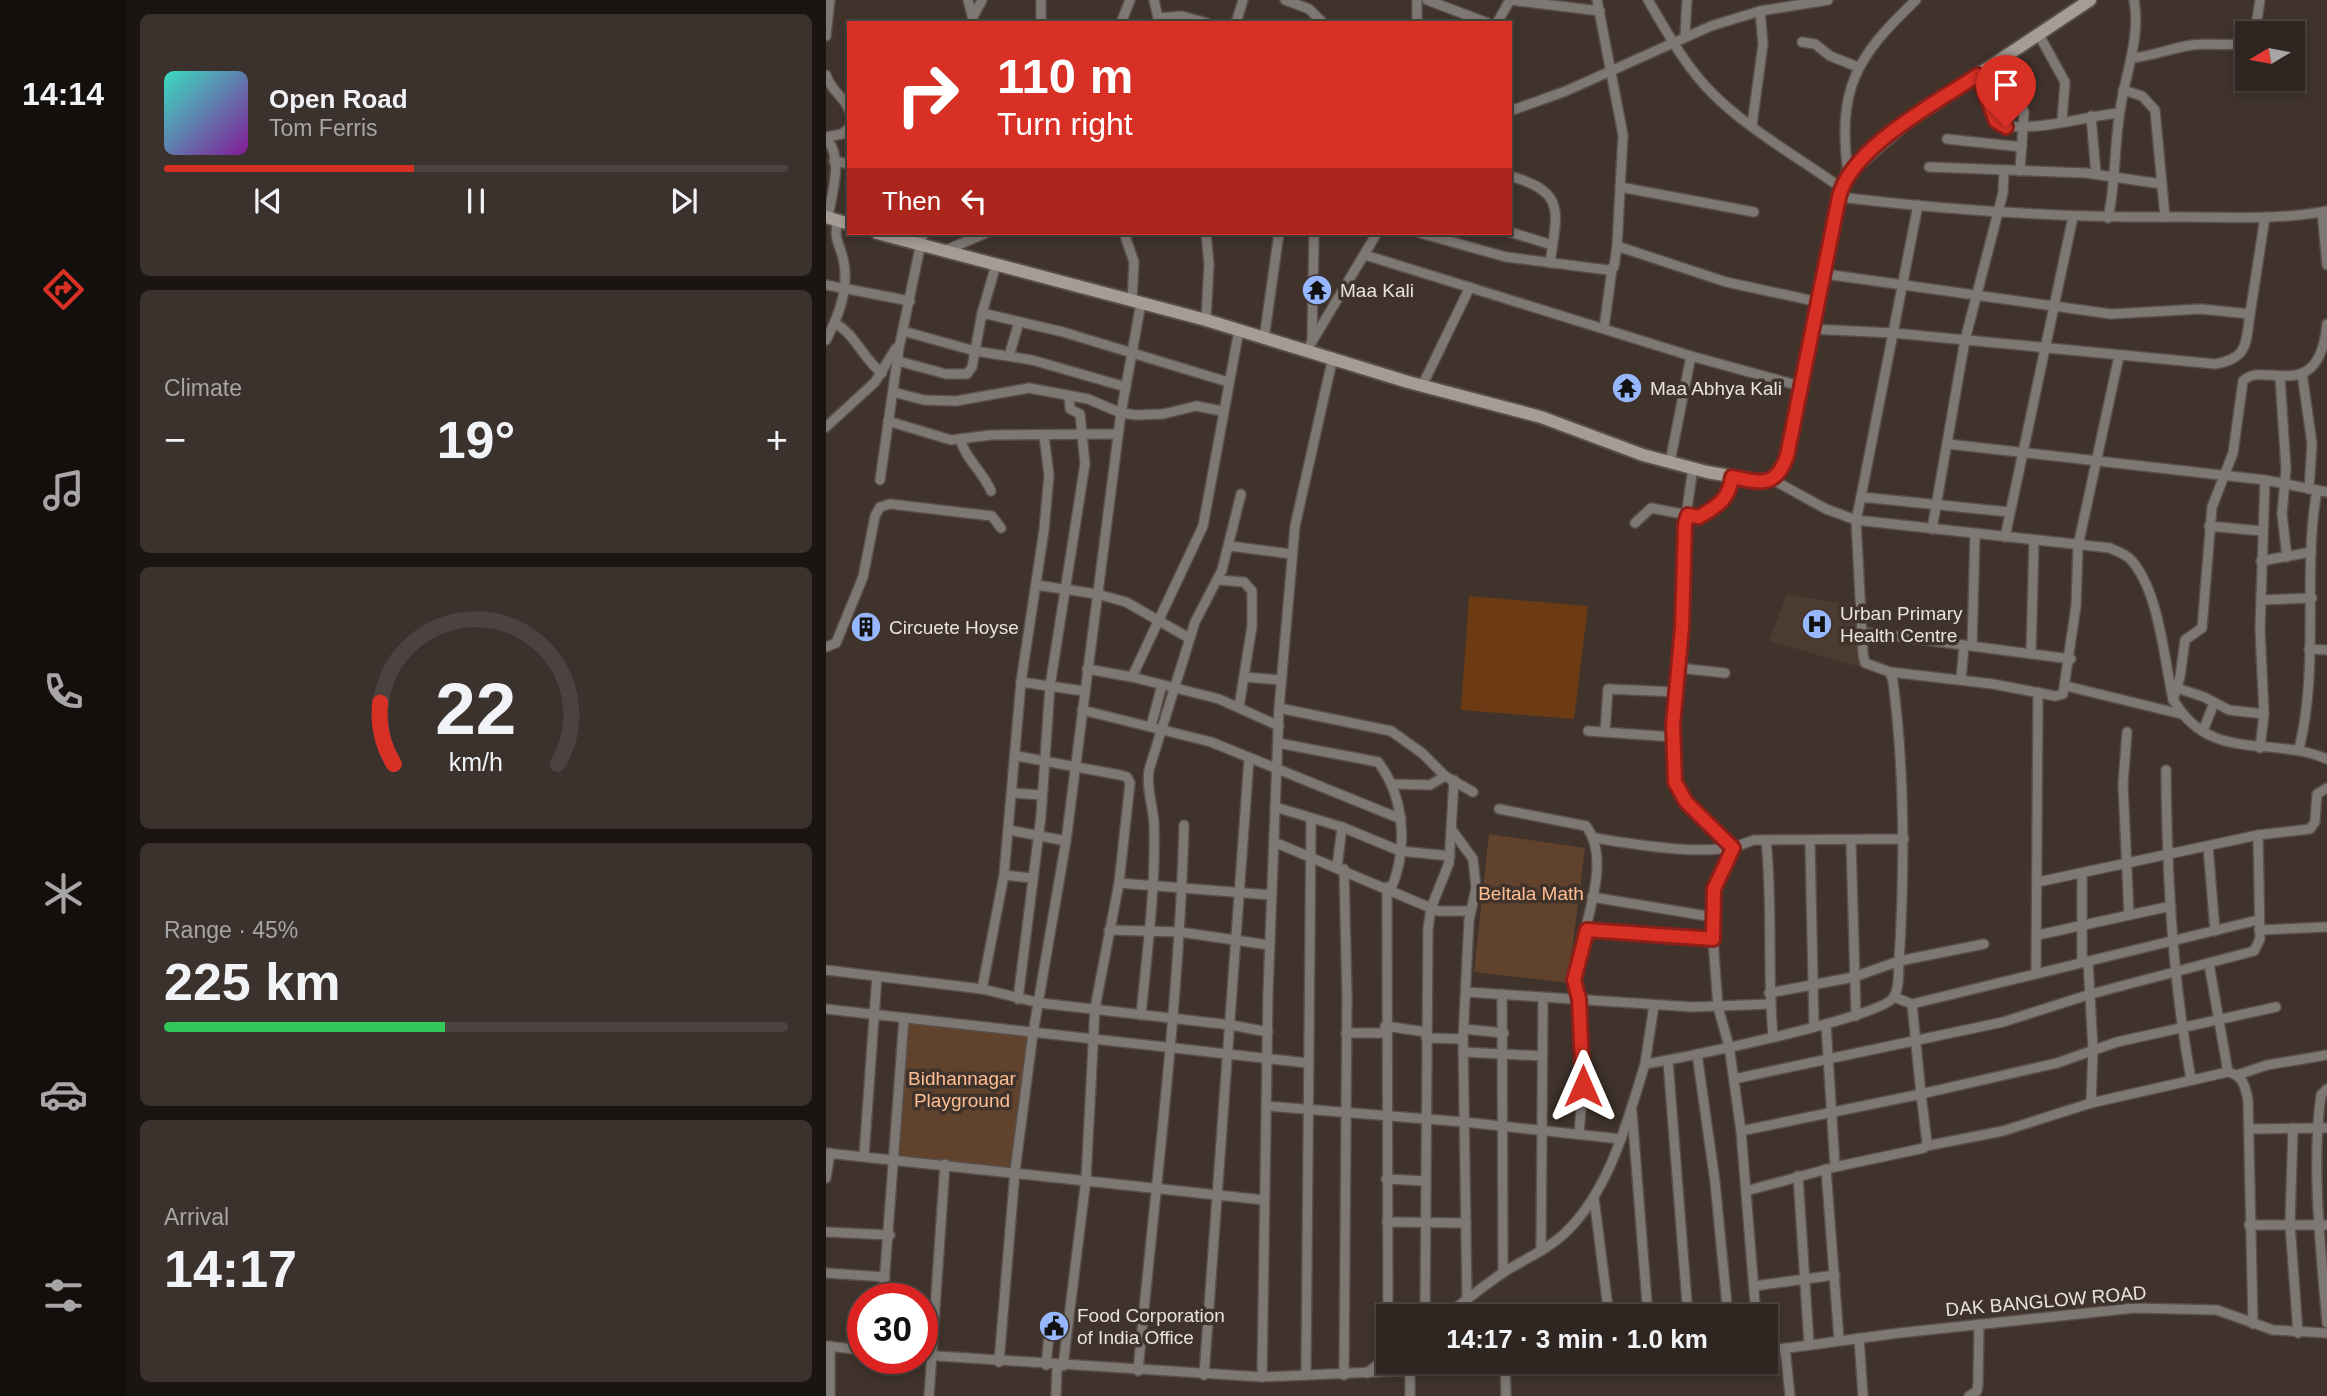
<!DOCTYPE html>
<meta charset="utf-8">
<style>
body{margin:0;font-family:Arial,sans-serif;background:#3b322e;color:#f1f3f6;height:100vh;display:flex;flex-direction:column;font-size:26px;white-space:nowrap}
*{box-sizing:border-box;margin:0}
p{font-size:23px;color:#a7a5a5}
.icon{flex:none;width:38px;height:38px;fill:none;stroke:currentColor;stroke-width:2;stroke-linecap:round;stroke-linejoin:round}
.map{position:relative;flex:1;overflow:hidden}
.drawer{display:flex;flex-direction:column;gap:14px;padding:14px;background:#1a1512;width:700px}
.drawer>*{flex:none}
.top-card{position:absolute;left:21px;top:21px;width:665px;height:214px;border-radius:0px;box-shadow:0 4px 10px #0003,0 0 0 2px #4a433f;background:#d93025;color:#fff;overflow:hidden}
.needle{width:46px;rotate:260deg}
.fabs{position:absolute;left:1409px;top:21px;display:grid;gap:14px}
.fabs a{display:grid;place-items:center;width:70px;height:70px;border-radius:0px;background:#2f2621;box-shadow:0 4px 10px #0003,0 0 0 2px #4a433f;font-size:35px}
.speed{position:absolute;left:21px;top:1283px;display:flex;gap:14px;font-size:35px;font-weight:700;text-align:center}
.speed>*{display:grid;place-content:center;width:91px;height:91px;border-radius:50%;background:#2f2621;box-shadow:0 4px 10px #0003,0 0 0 2px #4a433f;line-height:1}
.speed .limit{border:10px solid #d22;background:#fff;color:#111}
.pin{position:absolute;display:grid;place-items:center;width:60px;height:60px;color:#fff;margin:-72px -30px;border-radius:50% 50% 50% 0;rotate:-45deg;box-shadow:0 0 7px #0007}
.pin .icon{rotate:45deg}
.me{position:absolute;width:77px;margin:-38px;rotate:0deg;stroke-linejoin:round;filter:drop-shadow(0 0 5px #0008)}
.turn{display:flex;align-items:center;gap:24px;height:147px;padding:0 35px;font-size:32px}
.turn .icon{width:91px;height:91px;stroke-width:2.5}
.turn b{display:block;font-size:49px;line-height:60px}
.then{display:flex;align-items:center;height:66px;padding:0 35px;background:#0003;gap:14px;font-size:26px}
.big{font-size:52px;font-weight:700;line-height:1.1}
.drawer .card{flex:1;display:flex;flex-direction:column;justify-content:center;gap:10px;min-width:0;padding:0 24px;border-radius:10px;background:#3b322e}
.drawer .dial{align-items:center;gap:0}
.dial svg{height:182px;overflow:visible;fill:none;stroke:#4a433f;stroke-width:7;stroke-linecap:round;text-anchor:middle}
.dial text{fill:#f1f3f6;stroke:none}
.song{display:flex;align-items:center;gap:21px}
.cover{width:84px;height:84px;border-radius:10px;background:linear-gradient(135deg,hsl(170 70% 55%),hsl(290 70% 35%))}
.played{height:7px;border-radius:4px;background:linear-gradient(90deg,#d93025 40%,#4a433f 40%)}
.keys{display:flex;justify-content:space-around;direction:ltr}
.heat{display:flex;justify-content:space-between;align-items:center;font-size:38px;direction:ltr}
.charge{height:10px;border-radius:5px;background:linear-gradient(90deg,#34c759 45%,#4a433f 0)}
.trip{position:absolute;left:550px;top:1304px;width:402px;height:70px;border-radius:0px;background:#2f2621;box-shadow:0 4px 10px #0003,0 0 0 2px #4a433f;font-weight:700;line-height:70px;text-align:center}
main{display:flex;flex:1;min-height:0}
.tabs{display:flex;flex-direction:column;width:126px;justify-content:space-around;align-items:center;background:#130f0d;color:#a7a5a5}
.tabs .icon{width:49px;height:49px}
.tabs .on{color:#d93025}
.tabs b{font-size:32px;color:#f1f3f6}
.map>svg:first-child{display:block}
.built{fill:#4c3b30}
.green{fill:#60422d}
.water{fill:#6d3b13}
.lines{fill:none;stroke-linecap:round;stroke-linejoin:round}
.street-casing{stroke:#5a4f48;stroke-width:12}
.secondary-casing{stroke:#5a4f48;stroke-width:16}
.street{stroke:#7e7874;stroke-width:9}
.secondary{stroke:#a69c96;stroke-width:12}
.route-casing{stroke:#8d1f18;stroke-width:18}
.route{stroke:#d93025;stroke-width:12}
.labels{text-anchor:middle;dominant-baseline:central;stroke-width:7;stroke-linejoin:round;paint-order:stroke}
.poi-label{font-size:19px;fill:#eae2dd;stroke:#3f332c;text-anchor:start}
.park-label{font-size:19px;fill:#ffbe93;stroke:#3f332c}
.street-label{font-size:19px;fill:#eae2dd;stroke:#3f332c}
</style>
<main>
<nav class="tabs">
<b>14:14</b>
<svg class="icon on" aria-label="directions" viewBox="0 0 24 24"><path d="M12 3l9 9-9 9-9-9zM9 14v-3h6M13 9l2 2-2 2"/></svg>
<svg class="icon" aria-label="music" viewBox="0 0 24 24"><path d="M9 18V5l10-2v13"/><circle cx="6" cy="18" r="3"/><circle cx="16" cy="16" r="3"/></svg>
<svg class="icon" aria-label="phone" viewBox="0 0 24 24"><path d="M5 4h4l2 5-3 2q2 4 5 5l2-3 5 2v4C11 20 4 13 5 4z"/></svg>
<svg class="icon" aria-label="climate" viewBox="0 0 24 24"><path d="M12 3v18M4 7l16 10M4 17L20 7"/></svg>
<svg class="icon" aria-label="car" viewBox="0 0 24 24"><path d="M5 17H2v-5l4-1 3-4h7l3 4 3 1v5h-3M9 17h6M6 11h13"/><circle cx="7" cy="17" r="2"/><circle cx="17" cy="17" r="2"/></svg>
<svg class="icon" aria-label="filters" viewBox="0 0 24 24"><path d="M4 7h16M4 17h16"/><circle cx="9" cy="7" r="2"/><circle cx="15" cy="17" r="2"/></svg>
</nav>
<section class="drawer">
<div class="card">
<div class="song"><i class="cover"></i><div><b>Open Road</b><p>Tom Ferris</p></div></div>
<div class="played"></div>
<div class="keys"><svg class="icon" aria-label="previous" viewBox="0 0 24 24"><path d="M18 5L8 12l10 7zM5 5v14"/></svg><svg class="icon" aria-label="pause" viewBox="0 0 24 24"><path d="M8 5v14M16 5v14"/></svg><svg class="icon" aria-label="next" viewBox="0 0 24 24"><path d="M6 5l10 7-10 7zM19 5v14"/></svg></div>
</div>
<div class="card"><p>Climate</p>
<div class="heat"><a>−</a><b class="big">19°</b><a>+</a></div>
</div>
<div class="card dial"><svg viewBox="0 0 100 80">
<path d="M14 69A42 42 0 1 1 86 69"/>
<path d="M14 69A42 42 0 0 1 8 42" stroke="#d93025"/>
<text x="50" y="56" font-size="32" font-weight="700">22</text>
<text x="50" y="72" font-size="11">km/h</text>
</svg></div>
<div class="card"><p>Range · 45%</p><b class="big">225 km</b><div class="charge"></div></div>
<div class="card"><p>Arrival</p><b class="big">14:17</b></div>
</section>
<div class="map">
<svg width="1501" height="1396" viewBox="0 0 1501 1396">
<rect width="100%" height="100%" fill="#3f332c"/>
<polygon class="built" points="961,594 1031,606 1037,668 943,641"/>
<g class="green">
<polygon points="663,834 759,848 742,983 648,972"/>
<polygon points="78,1018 207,1033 189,1171 69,1159"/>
</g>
<polygon class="water" points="643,596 762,606 748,719 635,710"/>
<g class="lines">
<g class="street-casing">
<g id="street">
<polyline points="142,0 148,23"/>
<polyline points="328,0 333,22"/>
<polyline points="459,0 483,9 497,23"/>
<polyline points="601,0 662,23"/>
<polyline points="684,0 774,11"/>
<polyline points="771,0 797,135 791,246"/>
<path d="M 822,0 C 841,32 859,66 886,93 C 923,130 972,157 1015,188"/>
<polyline points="147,17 156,0"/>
<polyline points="332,18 356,16 381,23"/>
<polyline points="215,23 215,0"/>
<polyline points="295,23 304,0"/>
<polyline points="410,23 417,0"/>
<polyline points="591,23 591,0"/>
<polyline points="671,23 684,0"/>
<polyline points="1429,33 1434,0"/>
<polyline points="1213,35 1239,82 1236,120"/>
<polyline points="0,36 4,0"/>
<polyline points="859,37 861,0"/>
<polyline points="976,42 989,44 1004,56 1032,67"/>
<polyline points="1178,58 1198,112 1194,171"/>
<path d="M 1306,58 C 1327,56 1345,48 1366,45 C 1384,42 1404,48 1421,41"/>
<path d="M 0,75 C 4,90 18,96 23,110"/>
<path d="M 1152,75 L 1170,121 C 1193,137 1264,115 1293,113"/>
<polyline points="1297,90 1316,96 1329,110 1339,217"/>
<polyline points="684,111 740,91 885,26 934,11 1002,0"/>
<polyline points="1265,116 1270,174"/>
<polyline points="926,125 937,44 934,11"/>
<polyline points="0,137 16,134 23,128"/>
<path d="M 0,138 C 18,157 6,194 2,217"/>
<polyline points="1121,139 1196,147"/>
<polyline points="8,161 23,164"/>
<polyline points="1103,167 1260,173 1336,184"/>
<path d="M 1022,173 C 1011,88 1030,57 1090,0"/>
<path d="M 684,176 C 741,192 731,212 724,263"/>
<polyline points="794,187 928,212"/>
<path d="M 1013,197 C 1128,211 1243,218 1358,217 C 1406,217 1454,220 1501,211"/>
<polyline points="1496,212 1501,265"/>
<path d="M 1282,218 C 1290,182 1288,147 1294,111 C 1299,74 1315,38 1308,0"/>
<polyline points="684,232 726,245"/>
<polyline points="298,233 308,262 306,301"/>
<polyline points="380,233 383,264 380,320"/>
<polyline points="594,233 680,257 782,270 788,267 791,246 900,282 993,302"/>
<polyline points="118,251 160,233"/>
<polyline points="539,255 865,356"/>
<polyline points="0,285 84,301"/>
<polyline points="156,313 237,332 402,382"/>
<polyline points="1424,314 1439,217"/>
<path d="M 9,323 C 31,336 37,359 56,373"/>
<polyline points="778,328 786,269"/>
<path d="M 985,329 L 1067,333 L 1389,364 C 1422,359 1420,343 1424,314 L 1375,309 L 1285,314 L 999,274"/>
<polyline points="77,331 149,351 206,360 300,387"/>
<polyline points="438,339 453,233"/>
<path d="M 0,340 C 13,316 24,286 17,258 C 13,243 7,237 12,221"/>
<polyline points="486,341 488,233"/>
<polyline points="481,350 551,233"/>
<polyline points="183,356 193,322"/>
<polyline points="72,361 120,374 141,374 146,367 156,313 170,265"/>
<polyline points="1476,373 1486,444 1483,489"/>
<polyline points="1454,377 1460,469 1456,514 1461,557"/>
<polyline points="596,386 644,287"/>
<polyline points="67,392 98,400 130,401 203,388 262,399 295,413 310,415 337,414 370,406 396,411"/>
<polyline points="62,421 125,440 165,435 292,434"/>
<polyline points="0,427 49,382 70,348"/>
<path d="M 134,439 C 140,460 156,470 165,491"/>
<polyline points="1122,444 1439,480 1501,492"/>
<polyline points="844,462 865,356 974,386"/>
<polyline points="867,467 859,524 856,627 847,725 849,782 860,802 907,848 888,889 887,939 892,1007 903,1046 915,1131 930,1316"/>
<polyline points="54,480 73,348 97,233"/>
<polyline points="1035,497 1092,205"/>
<path d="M 1183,512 L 1035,497 L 1030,520 L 1284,548 C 1290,551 1299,554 1303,558 C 1333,587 1338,660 1347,699 C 1383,764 1445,735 1501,759"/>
<path d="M 809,523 L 825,508 L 873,517 C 891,506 903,500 906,477"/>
<polyline points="1383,526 1436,531"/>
<polyline points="1106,529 1139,340 1177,193 1178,171"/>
<polyline points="1179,537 1247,217"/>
<polyline points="404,546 465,554"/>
<polyline points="1435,561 1485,552"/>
<polyline points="392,580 418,582 426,591 426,626 413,707"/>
<polyline points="210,585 271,594 300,602 363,638"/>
<polyline points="1435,600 1486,598"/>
<polyline points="1037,632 1245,659"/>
<polyline points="1146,646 1149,535"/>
<polyline points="0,647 10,643 37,577 49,516 54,507 64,504 166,516 175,528"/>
<polyline points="1483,649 1501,650"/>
<polyline points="1205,654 1208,540"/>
<polyline points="853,668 899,673"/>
<polyline points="261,669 306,677 393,699 453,726"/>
<polyline points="1064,672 1167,684 1229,696 1237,694 1250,606 1252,546 1293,356"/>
<polyline points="306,677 377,526 413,330"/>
<polyline points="418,677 455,680"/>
<polyline points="1135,680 1138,645"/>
<polyline points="195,682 258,691"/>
<polyline points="1240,686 1355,714"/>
<polyline points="1351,688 1378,697 1403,710 1438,714"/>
<path d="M 1347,700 L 1354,677 L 1359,640 L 1376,628 L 1386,507 L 1407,453 L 1417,381 C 1437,359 1493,408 1501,324"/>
<polyline points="453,708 565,731 596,753 619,776 647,792"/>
<polyline points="256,710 385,742 575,819"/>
<polyline points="325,726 336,685"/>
<polyline points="762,731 848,737"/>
<polyline points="1377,731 1388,703"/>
<polyline points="779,732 782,689 850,692"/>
<polyline points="1301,732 1297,784 1303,915"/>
<path d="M 452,743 L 552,762 C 579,797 582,849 565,889"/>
<polyline points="1434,748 1438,714 1434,629 1439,480"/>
<path d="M 1473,749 C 1494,664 1476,575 1491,490"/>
<polyline points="191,756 294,775 301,777 304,783 293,883 269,1008 260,1179 237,1366"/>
<path d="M 1340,770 C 1341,874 1346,977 1365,1079"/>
<polyline points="566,784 604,785 619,776"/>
<polyline points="187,793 216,795"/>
<polyline points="449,807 516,827 574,851 624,856"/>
<path d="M 673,809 L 760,826 C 789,863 752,936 749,978 C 748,989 755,1017 756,1031 C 758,1066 756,1100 753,1134"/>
<polyline points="183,830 240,841"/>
<polyline points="626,830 647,859 650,888 643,920 637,1039 641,1299"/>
<path d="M 769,838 C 807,844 870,855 907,847 C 914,846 921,842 928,840 L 1078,839"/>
<path d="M 940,840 C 947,905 941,971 947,1036"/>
<polyline points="448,842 612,911 644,911"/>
<polyline points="984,842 988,1027"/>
<polyline points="1025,842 1030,1016"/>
<polyline points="1382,846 1389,931"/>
<polyline points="511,867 516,827"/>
<polyline points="518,869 521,997 518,1375"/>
<polyline points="178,875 205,878"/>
<polyline points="1212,882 1432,835 1484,829 1489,822 1491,794 1501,788"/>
<polyline points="293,883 445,895"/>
<polyline points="561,887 562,1330"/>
<polyline points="766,897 887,917"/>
<polyline points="283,930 354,932 443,945"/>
<polyline points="761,930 887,939"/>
<polyline points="1433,930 1501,927"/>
<polyline points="1212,935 1345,906"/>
<polyline points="1262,961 1267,1049 1265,1103"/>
<polyline points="1256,962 1256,874"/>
<path d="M 1383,964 L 1402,1072 C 1417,1076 1419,1085 1422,1100 L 1427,1324"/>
<polyline points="0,970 156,989 214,1003 405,1025 442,1032"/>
<polyline points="1210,973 1212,692"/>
<polyline points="156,989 178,875 195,682 218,530 223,475 218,436"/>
<polyline points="640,992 867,1007 944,1004"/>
<path d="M 943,993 L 1028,977 L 1073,961 C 1079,867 1079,775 1067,681 L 1064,672 L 1039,663 L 1037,654 L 1030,520 L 1000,509 L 947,480"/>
<polyline points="676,994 677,1273"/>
<polyline points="1068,997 1086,1004 1432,920"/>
<polyline points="192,999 215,816 224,686 259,464 254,414 244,409 243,396"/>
<polyline points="1086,1004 1095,1094 1231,1063 1291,1042 1450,1007"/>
<polyline points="0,1009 481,1063"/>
<path d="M 315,1015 C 321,952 330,887 328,824 C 327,805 320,789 323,770 L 369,622 L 396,570 L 415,494"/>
<polyline points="1000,1024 1009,1167"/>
<polyline points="559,1026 600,1032"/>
<polyline points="638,1029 678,1033"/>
<polyline points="520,1033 559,1033"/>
<polyline points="600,1038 637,1039"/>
<polyline points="637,1052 716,1056"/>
<polyline points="871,1054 889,1182 902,1316"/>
<polyline points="842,1061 862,1316"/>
<polyline points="819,1064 828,1005"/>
<polyline points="1411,1075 1441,1065 1501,1055"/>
<polyline points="908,1079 1177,1022 1265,994 1428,951 1434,939 1432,835"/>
<path d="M 1501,1089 L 1495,1095 C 1485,1166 1495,1251 1501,1323"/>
<polyline points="441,1106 638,1122 795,1139"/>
<polyline points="806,1112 822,1316"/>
<polyline points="1467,1128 1464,1224 1472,1333"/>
<polyline points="1424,1129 1501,1128"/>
<polyline points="915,1131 1095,1094 1101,1143 1098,1148 1009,1167 920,1191"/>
<polyline points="1100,1146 1177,1131 1265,1103 1402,1072"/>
<polyline points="0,1153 438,1200"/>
<polyline points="38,1156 51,976"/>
<polyline points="1000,1169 1013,1340"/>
<polyline points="972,1176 983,1344"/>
<polyline points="0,1178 4,1153"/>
<polyline points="560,1179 599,1181"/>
<polyline points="768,1198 783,1316"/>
<polyline points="561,1222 640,1223"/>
<polyline points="1423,1225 1501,1225"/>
<polyline points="0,1232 64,1235"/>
<polyline points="715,1251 717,998"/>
<polyline points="0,1273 59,1277"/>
<polyline points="928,1286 1009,1275"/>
<polyline points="57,1298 78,1018"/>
<polyline points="599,1316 602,929 605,908 623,863 628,780"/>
<path d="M 619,1316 C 638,1302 656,1287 675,1274 C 696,1260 720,1251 739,1233 C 784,1190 801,1122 819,1064 C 853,1059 1053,1018 1067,998 C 1074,988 1072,973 1073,961 L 1158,944"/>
<polyline points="1033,1338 1037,1396"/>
<polyline points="0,1346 37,1350"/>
<polyline points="4,1346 4,1396"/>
<polyline points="959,1348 964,1396"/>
<polyline points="940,1351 1073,1333 1308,1308 1391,1310 1447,1330 1501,1333"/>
<polyline points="96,1355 436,1377 766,1362"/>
<polyline points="173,1362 189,1171 207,1033 240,841 295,413 315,303"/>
<polyline points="220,1365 223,1335"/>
<polyline points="679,1365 680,1396"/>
<path d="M 312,1371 C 329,1189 353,1008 358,825"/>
<polyline points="584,1371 584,1396"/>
<polyline points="541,1373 562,1356"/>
<polyline points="378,1375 423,759"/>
<polyline points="480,1375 485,819"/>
<polyline points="436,1377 442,992 453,708 469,526 507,357"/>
<polyline points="103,1396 119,1164"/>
<polyline points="230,1396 231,1366"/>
<polyline points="1143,1396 1151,1391 1152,1384 1153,1324"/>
</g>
</g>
<g class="secondary-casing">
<g id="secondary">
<polyline points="0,217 23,224"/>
<path d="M 51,233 L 380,320 L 582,382 L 715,417 L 817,455 L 881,472 L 939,482 C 953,478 957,468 961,455 L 1013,197 L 1022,173 L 1078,124 L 1264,0"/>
</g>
</g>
<use href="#street" class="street"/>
<use href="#secondary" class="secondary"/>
</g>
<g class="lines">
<g class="route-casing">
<path id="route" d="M 757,1086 L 753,999 L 748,980 L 761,930 L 887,939 L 888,889 L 907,848 L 860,802 L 849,782 L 847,725 L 856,627 L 859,524 L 862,515 L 873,517 C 891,506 903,500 906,477 C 935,483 950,488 961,456 L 1013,197 C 1025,147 1111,102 1152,75 L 1170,121 L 1180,127"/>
</g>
<use href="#route" class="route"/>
</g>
<defs>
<g id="temple-disc" transform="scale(1.575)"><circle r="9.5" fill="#96b6fd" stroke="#3f332c"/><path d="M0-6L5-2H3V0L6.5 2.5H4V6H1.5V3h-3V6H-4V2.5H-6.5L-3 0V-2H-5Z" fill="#111"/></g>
<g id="hospital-disc" transform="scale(1.575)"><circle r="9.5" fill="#96b6fd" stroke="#3f332c"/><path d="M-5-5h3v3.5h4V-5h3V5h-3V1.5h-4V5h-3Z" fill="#111"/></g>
<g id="building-disc" transform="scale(1.575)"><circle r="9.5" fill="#96b6fd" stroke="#3f332c"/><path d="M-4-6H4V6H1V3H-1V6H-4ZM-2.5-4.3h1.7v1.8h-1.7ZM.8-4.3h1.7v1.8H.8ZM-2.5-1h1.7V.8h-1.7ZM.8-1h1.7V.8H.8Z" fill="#111"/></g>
<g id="civic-disc" transform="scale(1.575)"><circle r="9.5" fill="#96b6fd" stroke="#3f332c"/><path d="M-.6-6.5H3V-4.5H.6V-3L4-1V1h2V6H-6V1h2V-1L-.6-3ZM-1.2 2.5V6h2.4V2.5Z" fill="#111"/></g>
</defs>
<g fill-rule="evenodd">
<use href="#temple-disc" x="491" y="290"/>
<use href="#temple-disc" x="801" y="388"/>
<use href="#hospital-disc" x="991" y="624"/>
<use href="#building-disc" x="40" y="627"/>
<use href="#civic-disc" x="228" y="1326"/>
</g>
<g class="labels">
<g class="poi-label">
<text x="514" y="290">Maa Kali</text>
<text x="824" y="388">Maa Abhya Kali</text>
<text x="1014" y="613">Urban Primary<tspan x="1014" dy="22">Health Centre</tspan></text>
<text x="63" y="627">Circuete Hoyse</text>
<text x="251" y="1315">Food Corporation<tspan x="251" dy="22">of India Office</tspan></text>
</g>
<g class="park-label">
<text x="705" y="893">Beltala Math</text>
<text x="136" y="1078">Bidhannagar<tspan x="136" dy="22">Playground</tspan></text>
</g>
<g class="street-label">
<text transform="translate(1220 1301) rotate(-5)">DAK BANGLOW ROAD</text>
</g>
</g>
</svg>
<div class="fabs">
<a><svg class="needle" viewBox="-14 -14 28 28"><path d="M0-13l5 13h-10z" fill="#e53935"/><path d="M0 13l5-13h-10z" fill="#a7a5a5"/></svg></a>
</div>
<div class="speed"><div class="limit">30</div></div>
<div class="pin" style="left:1180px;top:127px;background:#d93025"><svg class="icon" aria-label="arrive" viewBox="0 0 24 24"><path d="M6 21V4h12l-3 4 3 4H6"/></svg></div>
<svg class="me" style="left:757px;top:1086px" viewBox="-20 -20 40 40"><path d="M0-17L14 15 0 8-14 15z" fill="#d93025" stroke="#fff" stroke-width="4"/></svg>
<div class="trip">14:17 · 3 min · 1.0 km</div>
<div class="top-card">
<div class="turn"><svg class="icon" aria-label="right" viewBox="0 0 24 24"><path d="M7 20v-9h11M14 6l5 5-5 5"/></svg><div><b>110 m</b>Turn right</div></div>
<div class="then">Then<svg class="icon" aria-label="left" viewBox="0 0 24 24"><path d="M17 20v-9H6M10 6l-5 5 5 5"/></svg></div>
</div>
</div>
</main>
